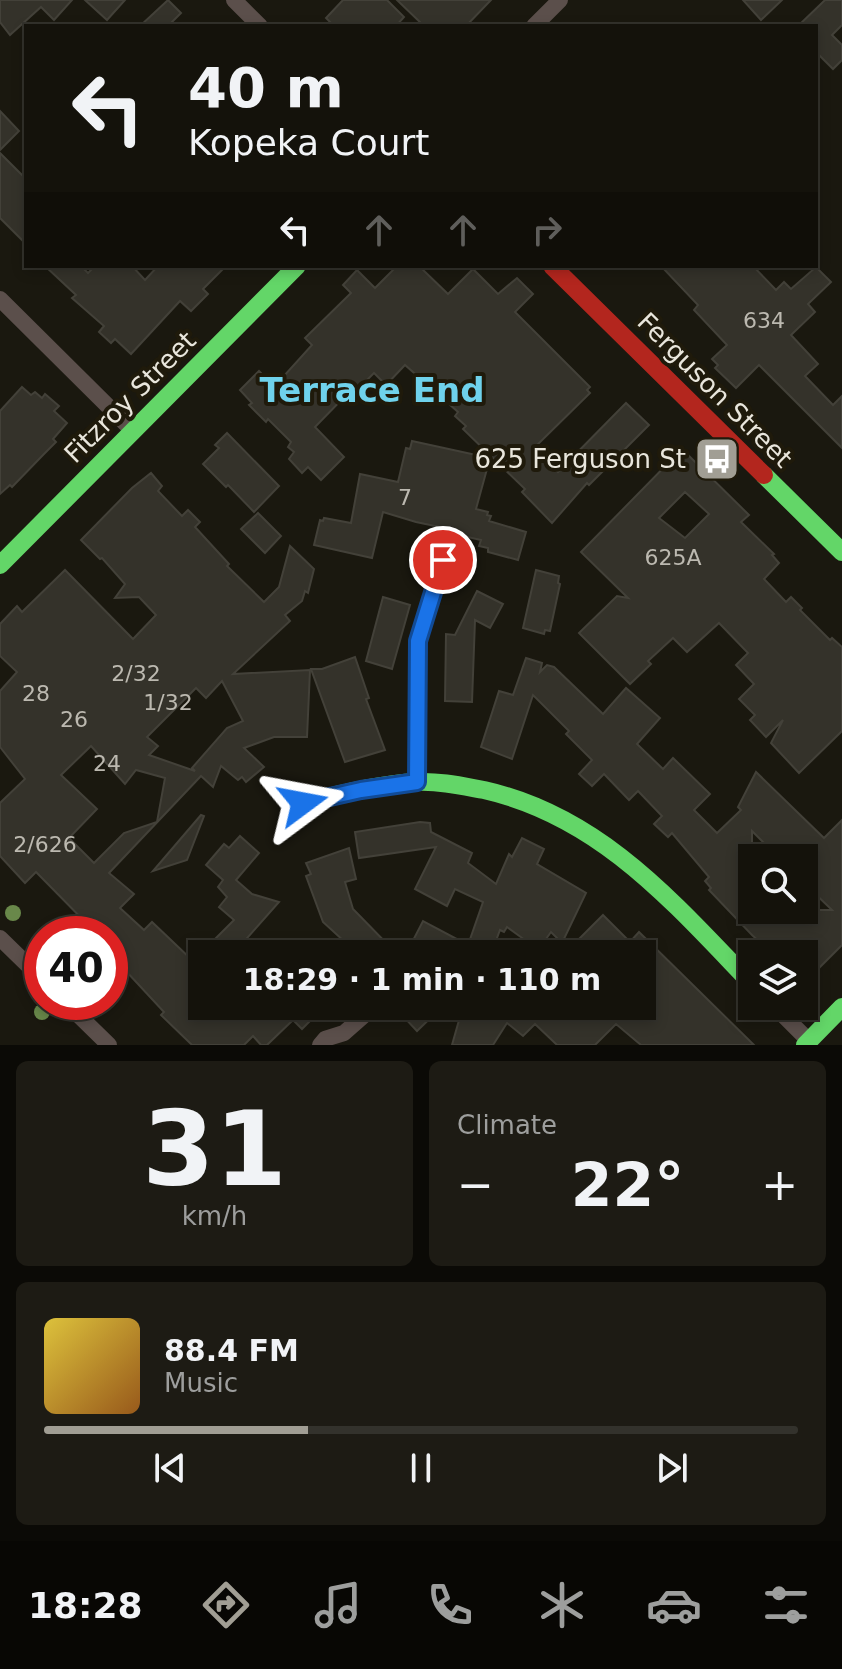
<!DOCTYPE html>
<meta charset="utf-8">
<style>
body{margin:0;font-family:"DejaVu Sans",sans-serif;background:#1d1b14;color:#f1f3f6;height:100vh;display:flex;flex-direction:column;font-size:30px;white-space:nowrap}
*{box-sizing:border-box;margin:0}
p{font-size:26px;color:#9d9e9d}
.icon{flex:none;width:44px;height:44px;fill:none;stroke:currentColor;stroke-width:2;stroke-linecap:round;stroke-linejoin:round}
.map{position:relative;height:1045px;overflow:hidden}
.panel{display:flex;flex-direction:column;gap:16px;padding:16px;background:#0b0a06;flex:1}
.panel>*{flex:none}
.guide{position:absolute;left:24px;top:24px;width:794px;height:244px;border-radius:0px;box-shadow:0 4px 12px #0003,0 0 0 2px #33322c;background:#14120b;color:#f1f3f6;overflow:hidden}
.buttons{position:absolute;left:738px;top:844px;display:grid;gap:16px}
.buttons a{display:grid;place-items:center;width:80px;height:80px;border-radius:0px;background:#14120b;box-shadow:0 4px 12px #0003,0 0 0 2px #33322c;font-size:40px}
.speed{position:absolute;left:24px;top:916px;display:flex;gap:16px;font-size:40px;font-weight:700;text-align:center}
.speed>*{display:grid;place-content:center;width:104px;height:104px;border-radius:50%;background:#14120b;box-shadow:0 4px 12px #0003,0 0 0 2px #33322c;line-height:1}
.speed .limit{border:12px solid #d22;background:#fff;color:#111}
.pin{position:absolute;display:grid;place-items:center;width:68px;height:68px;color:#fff;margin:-34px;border:4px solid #fff;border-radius:50%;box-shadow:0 2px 8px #0007}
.me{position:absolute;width:88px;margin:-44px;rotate:77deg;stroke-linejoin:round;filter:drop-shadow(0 0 6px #0008)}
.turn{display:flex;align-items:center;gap:28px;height:168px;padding:0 32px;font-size:36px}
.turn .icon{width:104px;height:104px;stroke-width:2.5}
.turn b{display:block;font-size:56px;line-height:68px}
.lanes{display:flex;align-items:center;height:76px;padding:0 32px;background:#0003;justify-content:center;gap:40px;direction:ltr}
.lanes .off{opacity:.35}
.big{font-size:60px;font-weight:700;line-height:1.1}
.panel .tile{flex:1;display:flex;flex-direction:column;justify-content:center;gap:12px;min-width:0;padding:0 28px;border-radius:12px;background:#1d1b14}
.panel .dial{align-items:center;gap:0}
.dial b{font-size:104px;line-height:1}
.song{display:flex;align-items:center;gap:24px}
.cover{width:96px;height:96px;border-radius:12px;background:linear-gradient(135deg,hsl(50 70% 55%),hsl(30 70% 35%))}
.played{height:8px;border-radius:4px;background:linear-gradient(90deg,#a19e94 35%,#33322c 35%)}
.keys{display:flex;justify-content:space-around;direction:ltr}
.heat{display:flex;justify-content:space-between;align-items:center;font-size:44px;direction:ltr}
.panel .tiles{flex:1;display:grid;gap:16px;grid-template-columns:1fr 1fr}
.tile:last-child{grid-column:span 2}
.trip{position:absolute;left:188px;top:940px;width:468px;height:80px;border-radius:0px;background:#14120b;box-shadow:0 4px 12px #0003,0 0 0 2px #33322c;font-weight:700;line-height:80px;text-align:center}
.tab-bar{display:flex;height:128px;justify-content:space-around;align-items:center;background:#080704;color:#9d9e9d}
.tab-bar .icon{width:56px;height:56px}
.tab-bar .selected{color:#a19e94}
.tab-bar b{font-size:36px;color:#f1f3f6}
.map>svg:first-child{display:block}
.building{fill:#34322a;stroke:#434139;stroke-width:2;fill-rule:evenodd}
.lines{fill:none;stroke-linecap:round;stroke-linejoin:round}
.street{stroke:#5b4f4b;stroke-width:16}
.fast{stroke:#63d668;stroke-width:18}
.jam{stroke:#b3261e;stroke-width:18}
.tree{fill:#69884a}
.route-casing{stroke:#114b97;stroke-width:20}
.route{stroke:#1a73e8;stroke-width:14}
.labels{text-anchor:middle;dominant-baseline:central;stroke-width:8;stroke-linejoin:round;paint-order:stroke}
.number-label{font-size:22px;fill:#bcb9b0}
.street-label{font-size:26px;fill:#e9e6dc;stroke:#1f1a0b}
.poi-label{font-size:26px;fill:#e9e6dc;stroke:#1f1a0b;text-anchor:end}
.district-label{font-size:34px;font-weight:bold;fill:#6fd2ec;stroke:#1f1a0b}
</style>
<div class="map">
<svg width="842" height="1045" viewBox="0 0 842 1045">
<rect width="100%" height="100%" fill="#1a180f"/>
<g class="building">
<polygon points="0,0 72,0 54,20 41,7 10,35 0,22"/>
<polygon points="85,0 125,0 107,20"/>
<polygon points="168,0 181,13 168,26 140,26"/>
<polygon points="343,0 387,0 404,17 396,26 334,26 326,18"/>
<polygon points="397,0 491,0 466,26 424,26"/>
<polygon points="743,0 782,0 761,20"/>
<polygon points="825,0 842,0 842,25 832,35 842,45 842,60 833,69 816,52 816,26 798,26"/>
<polygon points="0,111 19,131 0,150"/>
<polygon points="0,153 26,179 26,244 0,218"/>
<polygon points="45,266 81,266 88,273 95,266 132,266 145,280 158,266 226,266 203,289 208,294 191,311 180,301 131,354 115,339 111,343 99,332 104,326 72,298 76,295"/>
<polygon points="397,266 419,266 448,294 473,269 498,294 517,278 533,294 515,312 590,387 587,390 590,393 534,448 558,472 626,403 649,425 589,485 587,483 552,523 522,492 525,489 463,429 466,426 455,416 458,412 405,365 386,385 374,373 356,391 353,388 315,427 344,457 321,480 308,467 302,473 289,459 294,452 288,447 291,442 268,419 266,422 249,405 252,403 240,390 259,371 274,387 312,345 305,338 351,293 343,285 357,270 375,288"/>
<polygon points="661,266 753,266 776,290 784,282 791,289 816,267 831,282 808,304 815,312 791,335 818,364 805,376 833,405 842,396 842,448 759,365 736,388 715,368 718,365 712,359 727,345 694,310 698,305"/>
<polygon points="22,387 31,395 35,392 42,398 45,394 59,406 54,411 67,423 53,439 56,442 44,454 12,487 10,485 0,494 0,411"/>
<polygon points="227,433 279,486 254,512 228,485 226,487 203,464 219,448 215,445"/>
<polygon points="412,441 490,458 476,509 488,512 487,515 491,516 489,521 526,532 518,560 488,552 488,548 479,546 481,540 454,534 454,530 416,522 383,512 372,558 314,545 320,520 323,521 324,518 351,523 360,474 398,482 406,448 410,449"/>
<path d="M 682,449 L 749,515 L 741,522 L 774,554 L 772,555 L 779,563 L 764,579 L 786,602 L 791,597 L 802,608 L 800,610 L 830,640 L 832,638 L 842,647 L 842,731 L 799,773 L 771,743 L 783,720 L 766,737 L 750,720 L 755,715 L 739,699 L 754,684 L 736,665 L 748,653 L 719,623 L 687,652 L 673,638 L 648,661 L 651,664 L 630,684 L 579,633 L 617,596 L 628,598 L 581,552 ZM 685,492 L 709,514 L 685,538 L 659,518 Z"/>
<path d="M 151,473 L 162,486 L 158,491 L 182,516 L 188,510 L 200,522 L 195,527 L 229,564 L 227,566 L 264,602 L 279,587 L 290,546 L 314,569 L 308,593 L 305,591 L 302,601 L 285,615 L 290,621 L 233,674 L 310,670 L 307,737 L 274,737 L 244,748 L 264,767 L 246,782 L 242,777 L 238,780 L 221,766 L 213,787 L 201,776 L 109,873 L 134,894 L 120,908 L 144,930 L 152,922 L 193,961 L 202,952 L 202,1006 L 274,1006 L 272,1014 L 278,1006 L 325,1006 L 302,1029 L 293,1020 L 267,1045 L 261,1045 L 253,1036 L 244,1045 L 192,1045 L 161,1015 L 164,1012 L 125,970 L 123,972 L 111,960 L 116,954 L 110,948 L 110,934 L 97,934 L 36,872 L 25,883 L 0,856 L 0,803 L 25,779 L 0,747 L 0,691 L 17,672 L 0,656 L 0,624 L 17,606 L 22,612 L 65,570 L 133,639 L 156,615 L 139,597 L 115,598 L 125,584 L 102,558 L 100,559 L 81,540 L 132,488 ZM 222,681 L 243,721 L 227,728 L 192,768 L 195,771 L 149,755 L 158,746 L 147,737 L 196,688 L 206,698 ZM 91,746 L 125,784 L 136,770 L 165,778 L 157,822 L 124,833 L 94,863 L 69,838 L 97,809 L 61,775 Z"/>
<polygon points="258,513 281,536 265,553 241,529"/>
<polygon points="536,570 559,576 558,583 560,584 550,631 545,630 544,634 523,628"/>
<polygon points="477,591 503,604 490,628 475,620 472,702 445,701 446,634 455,635"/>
<polygon points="383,597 410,605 392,669 366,661"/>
<polygon points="355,657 369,698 366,699 385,750 345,762 311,669 322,669"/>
<path d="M 526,658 L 542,663 L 540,672 L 547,665 L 554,667 L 603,714 L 626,688 L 660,718 L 637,744 L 663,769 L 673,758 L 710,794 L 694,810 L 717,833 L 741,810 L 738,807 L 756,772 L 824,838 L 842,820 L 842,945 L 804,983 L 804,954 L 773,954 L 752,935 L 709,890 L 711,888 L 705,881 L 709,877 L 672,833 L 668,837 L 654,824 L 662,816 L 638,791 L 629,800 L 604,774 L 592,786 L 579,774 L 592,760 L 566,734 L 569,731 L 533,695 L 512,759 L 481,747 L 499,691 L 513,695 ZM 752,831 L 779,858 L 804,858 L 804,883 L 832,910 L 752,910 Z"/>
<polygon points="201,815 204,816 187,860 153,871"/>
<polygon points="420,822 430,823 431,832 472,853 468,863 496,884 509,854 512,857 522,838 544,849 537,864 586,893 562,943 551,932 541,946 530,940 529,943 507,927 504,932 500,930 491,954 406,954 423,921 468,945 483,902 455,889 447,906 415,889 436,847 359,858 355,832"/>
<polygon points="240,836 259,853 236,880 252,894 279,902 233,954 216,938 234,920 219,907 227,897 218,887 223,880 206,865 224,844 229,848"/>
<polygon points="349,848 356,879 345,882 353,909 397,954 358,954 323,922 306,876 311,874 306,863"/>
<polygon points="603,915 630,942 639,932 754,1045 641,1045 616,1024 595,1045 557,1045 535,1024 523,1036 507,1023 493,1045 452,1045 463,1006 642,1006 642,954 564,954"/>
<polygon points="414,1006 443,1006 417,1031 402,1015"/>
</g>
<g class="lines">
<g class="street">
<polyline points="234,0 260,26"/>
<polyline points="534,26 560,0"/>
<polyline points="0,299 133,431"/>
<polyline points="0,938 42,979"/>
<polyline points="65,1002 109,1045"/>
<polyline points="774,1006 809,1041"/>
<polyline points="320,1045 325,1039 344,1033 369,1011"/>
</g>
<g class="fast">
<polyline points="764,475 842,552"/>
<polyline points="0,565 297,266"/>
<polyline points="417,782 418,641 443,560"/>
<path d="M 303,803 C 341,794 378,784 417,782 C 440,781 462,786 484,790 C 600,816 673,902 752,984"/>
<polyline points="805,1045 842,1007"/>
</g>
<polyline class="jam" points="552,266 764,475"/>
</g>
<g class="tree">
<circle cx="13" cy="913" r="8"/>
<circle cx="42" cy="1012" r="8"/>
</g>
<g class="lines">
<g class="route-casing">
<polyline id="route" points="303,803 361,790 417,782 418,641 443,560"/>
</g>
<use href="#route" class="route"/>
</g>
<defs>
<g id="bus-square" transform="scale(2.3)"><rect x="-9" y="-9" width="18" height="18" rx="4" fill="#a19e94" stroke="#1f1a0b"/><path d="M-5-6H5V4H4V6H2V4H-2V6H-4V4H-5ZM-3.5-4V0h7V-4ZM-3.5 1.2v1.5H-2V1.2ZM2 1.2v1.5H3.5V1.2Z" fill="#fff"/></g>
</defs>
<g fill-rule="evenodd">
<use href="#bus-square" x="717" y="459"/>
</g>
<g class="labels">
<g class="number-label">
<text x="764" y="320">634</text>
<text x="405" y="497">7</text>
<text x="673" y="557">625A</text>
<text x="136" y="673">2/32</text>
<text x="36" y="693">28</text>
<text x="168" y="702">1/32</text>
<text x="74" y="719">26</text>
<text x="107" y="763">24</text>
<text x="45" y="844">2/626</text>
</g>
<g class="street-label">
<text transform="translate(715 390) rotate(45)">Ferguson Street</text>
<text transform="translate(130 397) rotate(-45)">Fitzroy Street</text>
</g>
<g class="poi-label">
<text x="686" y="459">625 Ferguson St</text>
</g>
<g class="district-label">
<text x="372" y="390">Terrace End</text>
</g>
</g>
</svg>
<div class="buttons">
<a><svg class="icon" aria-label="search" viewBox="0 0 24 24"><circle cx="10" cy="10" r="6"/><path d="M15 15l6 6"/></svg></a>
<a><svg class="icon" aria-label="layers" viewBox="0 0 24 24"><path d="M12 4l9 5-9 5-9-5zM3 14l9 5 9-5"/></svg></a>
</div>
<div class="speed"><div class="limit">40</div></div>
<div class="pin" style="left:443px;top:560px;background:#d93025"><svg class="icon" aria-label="arrive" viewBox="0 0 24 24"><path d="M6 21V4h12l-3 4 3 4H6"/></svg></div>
<svg class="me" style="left:303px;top:803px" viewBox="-20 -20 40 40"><path d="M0-17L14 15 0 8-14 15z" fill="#1a73e8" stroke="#fff" stroke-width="4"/></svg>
<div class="trip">18:29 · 1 min · 110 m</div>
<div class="guide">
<div class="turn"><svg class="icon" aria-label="left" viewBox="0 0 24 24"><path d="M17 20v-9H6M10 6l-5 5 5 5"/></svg><div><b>40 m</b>Kopeka Court</div></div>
<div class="lanes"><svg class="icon" aria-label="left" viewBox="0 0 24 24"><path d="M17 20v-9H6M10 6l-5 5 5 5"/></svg><svg class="icon off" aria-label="ahead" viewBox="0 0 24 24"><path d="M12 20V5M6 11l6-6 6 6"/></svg><svg class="icon off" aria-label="ahead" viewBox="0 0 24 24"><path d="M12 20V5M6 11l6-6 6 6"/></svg><svg class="icon off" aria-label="right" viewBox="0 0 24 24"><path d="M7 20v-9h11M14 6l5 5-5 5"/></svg></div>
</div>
</div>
<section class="panel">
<div class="tiles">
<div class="tile dial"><b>31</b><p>km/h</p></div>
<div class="tile"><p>Climate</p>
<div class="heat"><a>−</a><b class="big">22°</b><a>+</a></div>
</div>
<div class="tile">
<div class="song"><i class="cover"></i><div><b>88.4 FM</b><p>Music</p></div></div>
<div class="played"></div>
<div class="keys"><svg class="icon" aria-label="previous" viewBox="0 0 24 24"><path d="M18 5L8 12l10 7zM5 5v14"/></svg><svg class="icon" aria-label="pause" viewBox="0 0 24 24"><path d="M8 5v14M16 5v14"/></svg><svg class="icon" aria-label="next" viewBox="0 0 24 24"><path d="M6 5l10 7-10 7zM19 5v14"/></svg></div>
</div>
</div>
</section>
<nav class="tab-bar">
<b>18:28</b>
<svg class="icon selected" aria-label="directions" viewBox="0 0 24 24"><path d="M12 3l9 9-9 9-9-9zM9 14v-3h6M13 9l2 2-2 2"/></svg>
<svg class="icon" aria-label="music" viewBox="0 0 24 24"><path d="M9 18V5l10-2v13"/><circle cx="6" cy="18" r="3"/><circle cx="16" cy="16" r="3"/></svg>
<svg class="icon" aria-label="phone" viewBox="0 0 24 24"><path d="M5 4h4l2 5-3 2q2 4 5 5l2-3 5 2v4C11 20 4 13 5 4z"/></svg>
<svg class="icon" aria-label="climate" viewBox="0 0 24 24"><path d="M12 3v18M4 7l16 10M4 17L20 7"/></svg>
<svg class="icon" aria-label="car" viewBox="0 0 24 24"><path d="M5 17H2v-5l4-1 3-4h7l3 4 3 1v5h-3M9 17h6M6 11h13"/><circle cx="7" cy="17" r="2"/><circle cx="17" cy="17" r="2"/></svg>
<svg class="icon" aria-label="filters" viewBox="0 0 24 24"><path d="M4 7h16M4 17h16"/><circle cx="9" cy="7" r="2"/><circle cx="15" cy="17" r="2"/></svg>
</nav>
